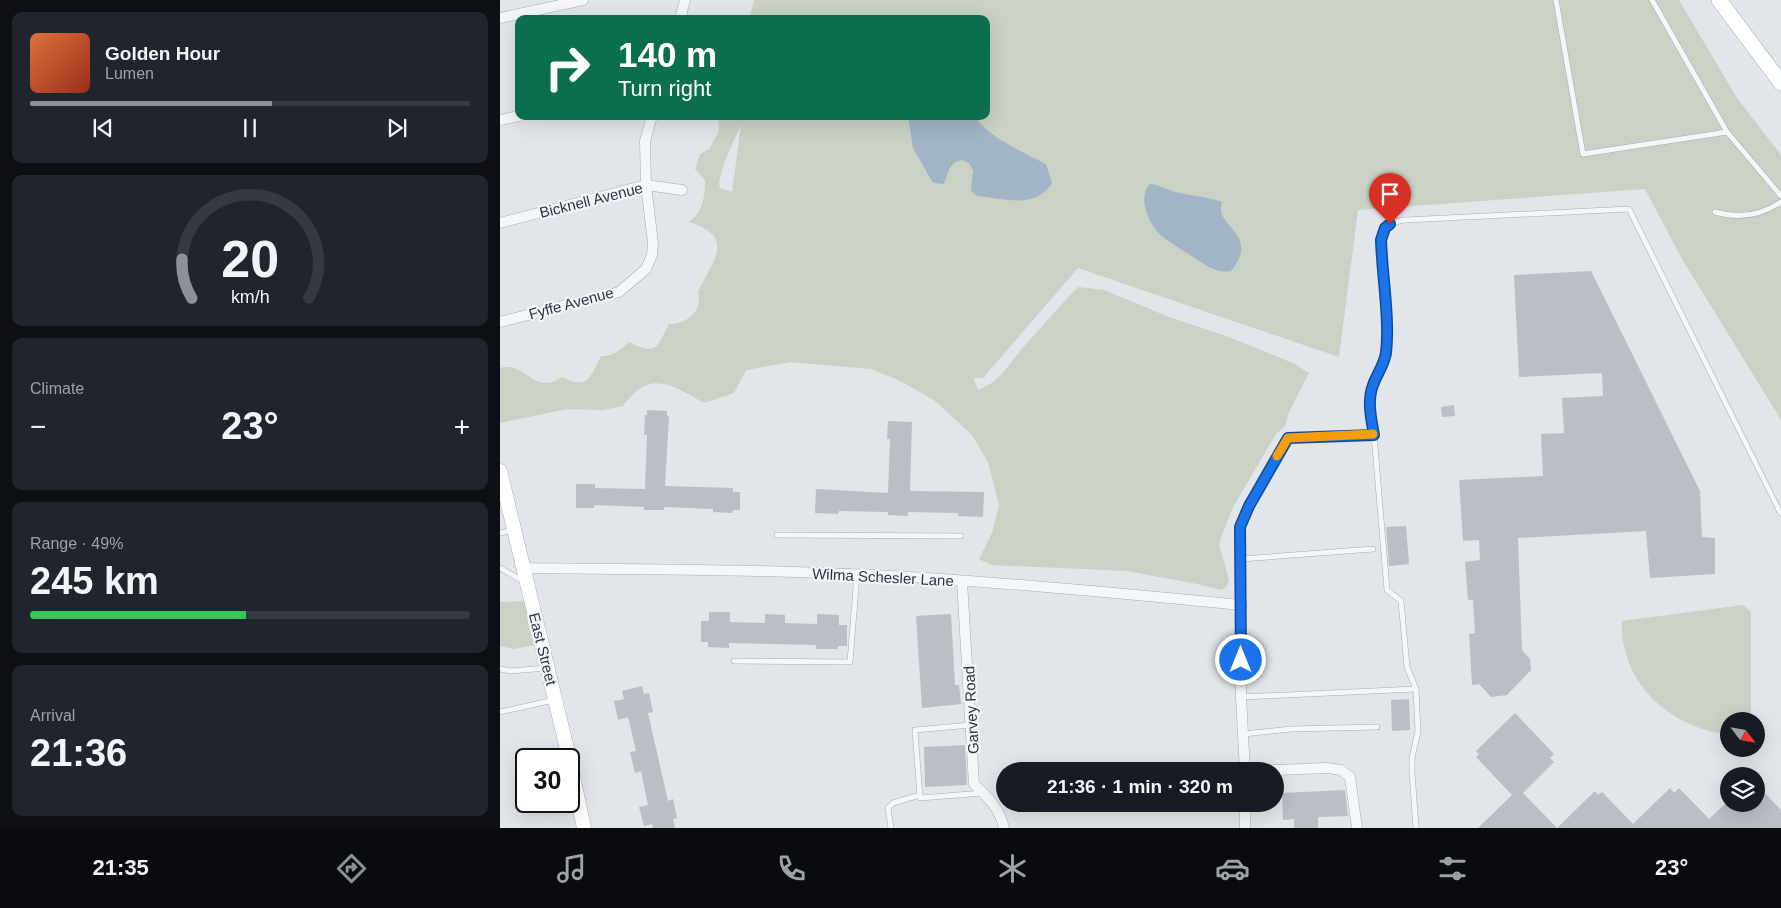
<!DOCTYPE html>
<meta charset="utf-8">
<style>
body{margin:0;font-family:Arial,sans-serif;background:#20242c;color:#f1f3f6;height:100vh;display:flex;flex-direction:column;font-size:19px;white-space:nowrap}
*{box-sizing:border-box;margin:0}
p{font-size:16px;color:#9ea1a6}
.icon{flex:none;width:28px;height:28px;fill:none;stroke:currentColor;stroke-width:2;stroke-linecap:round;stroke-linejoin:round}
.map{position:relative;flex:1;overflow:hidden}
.sheet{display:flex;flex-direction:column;gap:12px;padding:12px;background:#0d0f14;width:500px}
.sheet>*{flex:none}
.banner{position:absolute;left:15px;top:15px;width:475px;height:105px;border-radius:10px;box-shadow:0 5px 20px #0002;background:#0b6e4f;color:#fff;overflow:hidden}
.needle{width:32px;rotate:121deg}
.controls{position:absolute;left:1220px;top:712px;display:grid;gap:10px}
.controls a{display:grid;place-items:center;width:45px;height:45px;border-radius:50%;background:#171b24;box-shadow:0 5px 20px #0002;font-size:25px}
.speed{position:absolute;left:15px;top:748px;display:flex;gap:10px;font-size:25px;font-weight:700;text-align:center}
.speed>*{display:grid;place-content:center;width:65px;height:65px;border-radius:50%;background:#171b24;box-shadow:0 5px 20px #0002;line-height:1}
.speed .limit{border:2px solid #111;border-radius:8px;background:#fff;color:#111}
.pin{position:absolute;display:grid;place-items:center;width:42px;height:42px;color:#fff;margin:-51px -21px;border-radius:50% 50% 50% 0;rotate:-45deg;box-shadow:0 0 5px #0007}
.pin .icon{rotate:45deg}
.me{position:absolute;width:55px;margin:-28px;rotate:0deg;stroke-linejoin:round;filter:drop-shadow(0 0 4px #0008)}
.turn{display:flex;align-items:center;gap:18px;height:105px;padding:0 20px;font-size:22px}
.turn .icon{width:65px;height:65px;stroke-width:2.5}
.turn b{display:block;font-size:35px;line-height:42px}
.big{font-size:38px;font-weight:700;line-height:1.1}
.sheet .widget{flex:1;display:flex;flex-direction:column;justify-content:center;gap:8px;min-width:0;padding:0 18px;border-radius:10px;background:#20242c}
.sheet .dial{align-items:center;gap:0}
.dial svg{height:130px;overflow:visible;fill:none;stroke:#363941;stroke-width:7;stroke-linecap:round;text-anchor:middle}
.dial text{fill:#f1f3f6;stroke:none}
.song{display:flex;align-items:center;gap:15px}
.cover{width:60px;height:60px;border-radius:8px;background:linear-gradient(135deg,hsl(20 70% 55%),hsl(10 70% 35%))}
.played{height:5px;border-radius:2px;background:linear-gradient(90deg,#8c9099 55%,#363941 55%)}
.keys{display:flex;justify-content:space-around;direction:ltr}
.heat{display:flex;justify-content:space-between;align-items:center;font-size:28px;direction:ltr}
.charge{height:8px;border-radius:4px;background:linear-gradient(90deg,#34c759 49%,#363941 0)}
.trip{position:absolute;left:496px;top:762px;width:288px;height:50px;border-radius:25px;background:#171b24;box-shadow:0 5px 20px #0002;font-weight:700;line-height:50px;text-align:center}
.dock{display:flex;height:80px;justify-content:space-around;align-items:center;background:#090b0e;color:#9ea1a6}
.dock .icon{width:35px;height:35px}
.dock .current{color:#8c9099}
.dock b{font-size:22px;color:#f1f3f6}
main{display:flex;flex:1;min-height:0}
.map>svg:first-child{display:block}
.green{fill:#c9d2c4;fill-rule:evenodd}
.water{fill:#a1b5c6}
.building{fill:#babfc6}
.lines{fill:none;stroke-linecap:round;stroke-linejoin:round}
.service-casing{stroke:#a8acb3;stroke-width:6}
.minor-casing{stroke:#a8acb3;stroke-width:11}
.secondary-casing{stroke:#a8acb3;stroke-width:15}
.primary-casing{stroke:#a3aab4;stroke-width:16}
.service{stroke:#f5f6f8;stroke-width:5}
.minor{stroke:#f5f6f8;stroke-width:10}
.secondary{stroke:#fff;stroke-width:14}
.primary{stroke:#fff;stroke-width:15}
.route-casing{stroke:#114b97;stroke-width:12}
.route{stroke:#1a73e8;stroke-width:9}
.slow{stroke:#f59e0b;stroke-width:9}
.labels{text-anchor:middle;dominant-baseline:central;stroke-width:4.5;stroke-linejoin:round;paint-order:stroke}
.street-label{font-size:15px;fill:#2c3440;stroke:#f2f4f7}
</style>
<main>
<section class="sheet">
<div class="widget">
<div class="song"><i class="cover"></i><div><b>Golden Hour</b><p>Lumen</p></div></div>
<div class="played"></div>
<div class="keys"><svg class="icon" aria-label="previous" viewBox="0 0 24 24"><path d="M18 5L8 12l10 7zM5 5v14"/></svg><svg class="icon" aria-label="pause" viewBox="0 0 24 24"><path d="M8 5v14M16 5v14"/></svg><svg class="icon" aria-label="next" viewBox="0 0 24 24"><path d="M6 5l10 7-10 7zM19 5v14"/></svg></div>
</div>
<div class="widget dial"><svg viewBox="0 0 100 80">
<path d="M14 69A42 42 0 1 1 86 69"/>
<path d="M14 69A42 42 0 0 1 8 45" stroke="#8c9099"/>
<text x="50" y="56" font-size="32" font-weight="700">20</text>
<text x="50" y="72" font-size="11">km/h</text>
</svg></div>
<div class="widget"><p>Climate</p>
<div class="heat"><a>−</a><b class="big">23°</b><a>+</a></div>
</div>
<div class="widget"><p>Range · 49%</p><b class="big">245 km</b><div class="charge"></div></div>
<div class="widget"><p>Arrival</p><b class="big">21:36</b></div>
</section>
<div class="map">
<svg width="1281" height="828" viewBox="0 0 1281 828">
<rect width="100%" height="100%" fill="#e2e5e9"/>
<g class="green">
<path d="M 254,0 L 1179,0 L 1237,98 L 1281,155 L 1281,420 L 1182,259 L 1145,189 L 858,210 L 839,357 L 578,268 L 483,378 L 473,378 L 478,390 C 501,382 510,362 525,345 C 543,325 560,306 578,287 L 604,290 L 669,317 L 729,337 L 795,364 L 809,373 L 789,412 L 785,426 L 776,434 L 733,507 L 723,532 L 719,544 L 729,580 L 727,586 L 722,590 L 697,584 L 627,571 L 491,565 L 479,559 L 492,533 L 499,505 L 488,462 L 472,435 L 434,400 L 398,380 L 371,369 L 290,362 L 246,370 L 234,393 L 204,403 C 171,384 149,369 123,406 L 103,410 L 67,409 L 0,423 L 0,368 C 26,361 34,397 62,377 C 88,390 90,378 101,356 C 112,357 121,350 129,342 C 156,356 156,349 169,324 C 187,324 203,311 198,292 C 214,258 236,237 189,222 C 203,212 205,197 205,180 L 195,169 L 200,154 L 209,149 L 219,131 L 218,116 L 486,116 L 486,19 L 248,19 L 251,13 ZM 241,125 L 232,192 L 220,188 C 215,179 236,136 241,125 Z"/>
<polygon points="31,601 39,644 14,649 0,646 0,602"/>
<path d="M 1243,605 L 1251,612 L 1251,721 L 1229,721 L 1229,735 C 1170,727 1120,684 1122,621 Z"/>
</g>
<g class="water">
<path d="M 408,116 L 475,116 C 487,137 525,153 546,164 L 552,183 C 536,210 503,198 477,196 L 471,191 L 473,171 L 469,163 L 462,160 C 448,163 449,172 444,184 L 433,183 L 413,148 Z"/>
<path d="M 650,184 C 661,185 669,191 680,193 C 694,196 708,197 722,202 C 713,228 762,233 731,271 C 715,274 703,263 690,255 C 681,249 672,244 664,238 C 650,227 636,199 650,184 Z"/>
</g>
<g class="building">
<polygon points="1091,271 1200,491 1202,537 1215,538 1215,574 1150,578 1146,531 1018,538 1022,650 1030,659 1031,670 1007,695 991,697 979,684 972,685 969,634 975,633 973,600 968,600 965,562 980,560 979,540 963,541 959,480 1043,476 1041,434 1064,433 1062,398 1103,396 1102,373 1019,377 1014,275"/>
<polygon points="954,405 955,416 942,417 941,407"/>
<polygon points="147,410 167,411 167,416 169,416 165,486 233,488 233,492 240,492 240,510 233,510 232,513 213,512 213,509 164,507 164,510 144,510 144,507 94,505 94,508 76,508 76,484 95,484 95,488 145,489 147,435 144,435 145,415 147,415"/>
<polygon points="388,421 412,422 410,491 484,492 483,517 458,516 458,513 408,512 408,516 388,515 388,512 339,511 338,514 315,513 316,489 388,493 390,439 387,439"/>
<polygon points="906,526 909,564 889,566 886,527"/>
<polygon points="209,612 230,612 230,622 265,623 265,614 285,615 285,623 317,624 317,614 339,615 339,625 347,625 347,646 338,646 338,649 316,649 316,645 229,643 229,648 208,647 208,642 201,642 201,621 209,621"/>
<polygon points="451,614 455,685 459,685 461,704 422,708 416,616"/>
<polygon points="142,686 144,694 149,693 153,712 148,713 168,801 173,799 177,818 173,819 175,828 153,828 152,824 144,826 139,807 148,805 141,771 135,773 130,752 136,751 128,717 118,720 114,701 124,699 122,691"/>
<polygon points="909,699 910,730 892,731 891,700"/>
<polygon points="1015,713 1054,754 1050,758 1054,762 1023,793 1057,828 978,828 1012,795 976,757 979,754 976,751"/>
<polygon points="465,745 467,785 425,787 424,747"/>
<polygon points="1256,784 1281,810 1281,828 1057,828 1095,791 1098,795 1102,792 1133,824 1170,788 1174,793 1179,788 1209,819 1225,804 1256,804"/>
<polygon points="845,790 848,816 818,817 818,828 794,828 794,819 783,820 782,793"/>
</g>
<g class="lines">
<g class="service-casing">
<g id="service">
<polyline points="1056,0 1083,154 1227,132"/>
<polyline points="1152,0 1227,132 1281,196"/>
<path d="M 1215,212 C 1239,219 1260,216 1281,202"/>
<polyline points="788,438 874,435"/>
<polyline points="0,533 13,530"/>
<polyline points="277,535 461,536"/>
<polyline points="741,559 873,549"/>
<polyline points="0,568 23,581"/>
<polyline points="234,661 350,662 357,575"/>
<polyline points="0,669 10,671 47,668"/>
<polyline points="741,697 916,689"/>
<polyline points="0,712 54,700"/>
<polyline points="471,725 415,730 420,798 483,793"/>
<polyline points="743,734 791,729 877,727"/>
<polyline points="391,828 388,808 393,803 420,795"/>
<path d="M 916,828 L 912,772 L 912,758 L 918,731 L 916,689 L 907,667 L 901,601 L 887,590 L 874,435 C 871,422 868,409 870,396 C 872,385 879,377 882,367 C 886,359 886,349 887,340 L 881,240 C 884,227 891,222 905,220 L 1129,209 L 1281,514"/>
</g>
</g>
<g class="minor-casing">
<g id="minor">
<polyline points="0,18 83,0"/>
<polyline points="180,19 185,0"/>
<polyline points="0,120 19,116"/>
<polyline points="0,223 146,185 182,190"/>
<polyline points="0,322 119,292 146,269 152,255 153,243 146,185 145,141 152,116"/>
<path d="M 23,568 C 113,569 204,569 294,572 C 443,576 593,591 742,605"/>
<path d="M 462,581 L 474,784 C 488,797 500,809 504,828"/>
<polyline points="745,771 741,697 740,527 749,506 788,438"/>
<polyline points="749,771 827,768 841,770 850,777 857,828"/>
<polyline points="745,804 745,828"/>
</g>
</g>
<g class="secondary-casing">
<polyline id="secondary" points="0,471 68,753 84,828"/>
</g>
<g class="primary-casing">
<polyline id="primary" points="1219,0 1281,83"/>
</g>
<use href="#service" class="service"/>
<use href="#minor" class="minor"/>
<use href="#secondary" class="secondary"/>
<use href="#primary" class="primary"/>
</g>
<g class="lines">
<g class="route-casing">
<path id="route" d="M 741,660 L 740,527 L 749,506 L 788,438 L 874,435 C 871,418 867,401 873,385 C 877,374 884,365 886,353 C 890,319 882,275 881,240 L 885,228 L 890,224"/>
</g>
<use href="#route" class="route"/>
<polyline class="slow" points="777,456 788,438 873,434"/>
</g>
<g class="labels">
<g class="street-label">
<text transform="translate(91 200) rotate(-14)">Bicknell Avenue</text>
<text transform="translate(71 303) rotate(-15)">Fyffe Avenue</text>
<text transform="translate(383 577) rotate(3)">Wilma Schesler Lane</text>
<text transform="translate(43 649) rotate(76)">East Street</text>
<text transform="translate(471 710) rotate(-93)">Garvey Road</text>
</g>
</g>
</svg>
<div class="controls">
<a><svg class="needle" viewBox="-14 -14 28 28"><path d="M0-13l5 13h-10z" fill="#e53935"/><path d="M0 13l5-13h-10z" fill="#9ea1a6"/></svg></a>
<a><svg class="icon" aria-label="layers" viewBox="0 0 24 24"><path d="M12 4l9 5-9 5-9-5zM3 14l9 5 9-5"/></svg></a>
</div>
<div class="speed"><div class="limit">30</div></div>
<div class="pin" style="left:890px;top:224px;background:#d93025"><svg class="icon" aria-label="arrive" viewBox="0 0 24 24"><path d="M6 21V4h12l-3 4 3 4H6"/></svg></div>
<svg class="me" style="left:741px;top:660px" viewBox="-20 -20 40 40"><circle r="17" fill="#1a73e8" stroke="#fff" stroke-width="3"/><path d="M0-11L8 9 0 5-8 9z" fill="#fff"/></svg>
<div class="trip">21:36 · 1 min · 320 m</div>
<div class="banner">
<div class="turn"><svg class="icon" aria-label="right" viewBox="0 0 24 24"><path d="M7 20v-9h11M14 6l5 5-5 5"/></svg><div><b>140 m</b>Turn right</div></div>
</div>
</div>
</main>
<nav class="dock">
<b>21:35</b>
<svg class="icon current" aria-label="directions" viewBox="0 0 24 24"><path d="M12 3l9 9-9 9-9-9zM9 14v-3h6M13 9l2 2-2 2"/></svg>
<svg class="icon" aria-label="music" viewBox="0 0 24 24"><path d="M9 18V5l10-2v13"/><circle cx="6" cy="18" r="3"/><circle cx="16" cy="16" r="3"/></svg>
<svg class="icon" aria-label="phone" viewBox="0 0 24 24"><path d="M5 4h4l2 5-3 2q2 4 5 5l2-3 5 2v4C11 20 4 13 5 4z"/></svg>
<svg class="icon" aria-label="climate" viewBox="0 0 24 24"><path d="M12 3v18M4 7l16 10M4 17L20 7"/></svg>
<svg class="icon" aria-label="car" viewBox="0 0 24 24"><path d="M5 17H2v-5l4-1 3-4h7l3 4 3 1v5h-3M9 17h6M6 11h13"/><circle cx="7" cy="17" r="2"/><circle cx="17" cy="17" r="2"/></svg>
<svg class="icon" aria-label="filters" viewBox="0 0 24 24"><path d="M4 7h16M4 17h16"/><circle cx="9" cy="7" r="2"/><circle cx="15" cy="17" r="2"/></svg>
<b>23°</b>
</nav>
